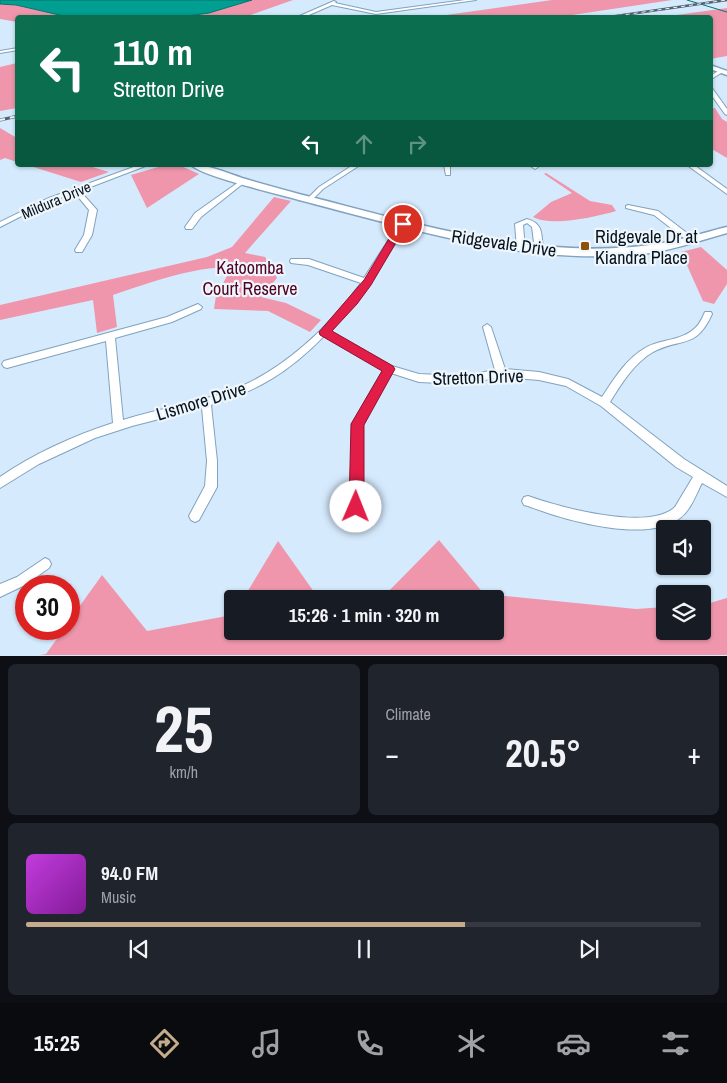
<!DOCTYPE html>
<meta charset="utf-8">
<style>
body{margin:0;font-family:"Archivo Narrow",sans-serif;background:#20242c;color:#f1f3f6;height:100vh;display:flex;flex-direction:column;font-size:19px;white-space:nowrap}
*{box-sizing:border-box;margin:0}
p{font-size:16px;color:#9ea1a6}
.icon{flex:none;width:28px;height:28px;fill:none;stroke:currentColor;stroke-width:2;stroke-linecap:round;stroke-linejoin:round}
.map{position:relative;height:656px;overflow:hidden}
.side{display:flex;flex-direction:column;gap:8px;padding:8px;background:#0d0f14;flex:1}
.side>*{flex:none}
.banner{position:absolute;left:15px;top:15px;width:698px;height:152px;border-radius:5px;box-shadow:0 1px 4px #0004;background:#0b6e4f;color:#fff;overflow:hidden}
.tools{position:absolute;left:656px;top:520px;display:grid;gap:10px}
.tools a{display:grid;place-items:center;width:55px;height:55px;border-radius:5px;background:#171b24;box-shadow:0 1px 4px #0004;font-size:25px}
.speed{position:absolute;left:15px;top:575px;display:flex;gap:10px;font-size:25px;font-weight:700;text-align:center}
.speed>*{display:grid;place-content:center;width:65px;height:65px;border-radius:50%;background:#171b24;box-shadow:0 1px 4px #0004;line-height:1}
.speed .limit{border:8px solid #d22;background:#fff;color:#111}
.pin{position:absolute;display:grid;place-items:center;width:42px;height:42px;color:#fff;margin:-21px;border:2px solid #fff;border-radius:50%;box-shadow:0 1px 5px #0007}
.me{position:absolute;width:55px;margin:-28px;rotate:1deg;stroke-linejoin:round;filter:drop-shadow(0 0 4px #0008)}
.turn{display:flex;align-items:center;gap:18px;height:105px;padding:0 15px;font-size:22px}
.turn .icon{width:65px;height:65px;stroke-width:2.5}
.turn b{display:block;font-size:35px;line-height:42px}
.lanes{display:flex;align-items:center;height:48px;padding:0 15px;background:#0003;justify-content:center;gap:25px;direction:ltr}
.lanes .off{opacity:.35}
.big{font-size:38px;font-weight:700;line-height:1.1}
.side .widget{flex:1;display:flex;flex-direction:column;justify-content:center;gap:8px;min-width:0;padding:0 18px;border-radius:8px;background:#20242c}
.side .dial{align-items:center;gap:0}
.dial b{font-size:65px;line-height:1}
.song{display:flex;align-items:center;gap:15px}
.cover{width:60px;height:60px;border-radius:8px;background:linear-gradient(135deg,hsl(290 70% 55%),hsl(290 70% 35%))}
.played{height:5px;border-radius:2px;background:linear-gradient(90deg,#c3ab8b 65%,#363941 65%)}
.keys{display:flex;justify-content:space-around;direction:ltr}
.heat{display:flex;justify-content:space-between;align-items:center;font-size:28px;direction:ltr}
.side .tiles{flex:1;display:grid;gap:8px;grid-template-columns:1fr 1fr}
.widget:last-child{grid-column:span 2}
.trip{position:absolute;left:224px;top:590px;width:280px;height:50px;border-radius:5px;background:#171b24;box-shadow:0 1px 4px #0004;font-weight:700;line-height:50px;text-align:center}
.dock{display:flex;height:80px;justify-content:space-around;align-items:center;background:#090b0e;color:#9ea1a6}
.dock .icon{width:35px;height:35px}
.dock .active{color:#c3ab8b}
.dock b{font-size:22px;color:#f1f3f6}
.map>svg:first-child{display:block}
.green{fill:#ef96ac}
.water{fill:#009f91;stroke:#02746e}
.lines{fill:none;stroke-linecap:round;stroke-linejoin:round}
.stream{stroke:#02746e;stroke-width:1}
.street-casing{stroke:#80a2bf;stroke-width:2}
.secondary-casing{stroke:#80a2bf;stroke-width:3}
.street{fill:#fff;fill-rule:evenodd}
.secondary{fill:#fff;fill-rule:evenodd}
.rail-far1-casing{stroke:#53626f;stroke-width:2.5}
.rail-casing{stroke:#53626f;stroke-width:3}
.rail-far1{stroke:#eef6fc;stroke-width:1;stroke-dasharray:4;stroke-linecap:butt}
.rail{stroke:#eef6fc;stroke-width:2;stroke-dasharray:5;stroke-linecap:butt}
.route{fill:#e11d48;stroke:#92132f}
.poi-dot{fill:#8b5209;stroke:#eef6fc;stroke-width:2}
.labels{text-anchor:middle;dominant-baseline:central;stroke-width:4.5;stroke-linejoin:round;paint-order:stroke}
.far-street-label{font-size:15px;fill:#05111b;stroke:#eef6fc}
.poi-label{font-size:18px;fill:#05111b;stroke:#eef6fc;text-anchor:start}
.street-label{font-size:18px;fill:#05111b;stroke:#eef6fc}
.park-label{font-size:18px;fill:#520023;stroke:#eef6fc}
</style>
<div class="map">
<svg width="727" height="656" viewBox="0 0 727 656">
<rect width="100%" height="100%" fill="#d5eafd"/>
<g class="green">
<polygon points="252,0 293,0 245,17 173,18 209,13"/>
<polygon points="552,0 672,0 559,17 432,17"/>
<polygon points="0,4 16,5 68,17 18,18 17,22 0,19"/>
<polygon points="727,8 727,56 710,59 710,18 662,17"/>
<polygon points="17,63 17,108 0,111 0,67"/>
<polygon points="715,108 722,119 727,122 727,158 710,148 710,109"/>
<polygon points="0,128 17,138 17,162 5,158 0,160"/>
<polygon points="27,165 86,165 109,172 81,182"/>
<polygon points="165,165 181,166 199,174 147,208 131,175"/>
<path d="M 546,173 L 590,201 L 612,205 L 616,211 C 595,217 552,227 533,217 L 551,202 L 572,193 L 544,174 Z"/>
<path d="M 274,197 L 291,201 L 245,253 L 265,257 L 277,278 L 261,297 L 286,303 L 321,320 L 310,332 L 268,311 L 214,309 L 216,296 L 232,267 C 191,267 152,282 113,295 L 117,327 L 97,333 L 93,300 L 0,320 L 0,305 L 207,257 L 232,247 Z"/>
<polygon points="701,247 727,270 727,284 714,304 703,301 681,252"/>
<polygon points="439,540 484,594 636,609 665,607 665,631 702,631 703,605 727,598 727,655 40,655 46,654 64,629 69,629 69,621 102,575 147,631 232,615 232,631 495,631 495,599 381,599"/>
<polygon points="278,541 319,599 243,599"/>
</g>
<polygon class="water" points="0,0 252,0 209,13 173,18 68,17 16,5 0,4"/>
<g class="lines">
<polyline class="stream" points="687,0 727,12"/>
<g class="street-casing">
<g id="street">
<polygon points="465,0 476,0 376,14 332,5 302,18 295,18 334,1 336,2 335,3 376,12"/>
<polygon points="18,48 18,50 0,53 0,51"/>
<polygon points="720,70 724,71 710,80 710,76"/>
<polygon points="710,87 712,88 727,109 727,115 725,114 710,93"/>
<polygon points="139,165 148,165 80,191 97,210 92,235 82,252 76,252 75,250 84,235 89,210 75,193 53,200 0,227 0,222 49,198"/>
<polygon points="353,165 360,165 323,189 312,200 308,200 308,198 319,187"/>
<polygon points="444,165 450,165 450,175 446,175"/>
<polygon points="529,165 536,165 538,167 535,169"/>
<polygon points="687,165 694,165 727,189 727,194"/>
<polygon points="243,179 246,181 245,182 201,217 192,229 186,229 185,227 195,213"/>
<polygon points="628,205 658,211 696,240 695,242 689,242 654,215 626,208 626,206"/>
<path d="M 527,219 C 544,224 541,234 543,250 L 542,252 L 536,252 L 535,250 L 532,227 L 527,223 L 523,225 L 525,249 L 521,251 L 517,249 L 515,224 Z"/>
<path d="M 400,222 L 406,222 L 407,224 L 370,284 L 330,331 L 392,366 L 419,374 L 463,376 L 495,370 L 483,327 L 487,324 L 491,327 L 505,369 L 539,372 L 568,379 L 602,397 C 614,379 626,359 645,348 C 660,339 682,341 695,328 C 700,324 702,318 705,312 L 711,312 L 712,314 C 696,350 681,337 653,352 C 634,363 621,384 610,402 L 684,459 L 727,486 L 727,497 L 702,483 C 696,494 691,510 680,518 C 647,544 564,520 528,506 L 524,505 L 522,501 L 524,497 L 528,496 C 559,507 649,532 675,507 L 693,477 L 676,467 L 601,406 L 566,386 L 539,380 L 501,377 L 463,384 L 419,382 L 391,373 L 362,425 L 362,507 L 360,511 L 356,513 L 352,511 L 350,507 L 352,424 L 383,370 L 324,336 C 290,371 258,391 211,405 L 217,461 L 217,487 L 199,520 L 195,522 L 191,520 L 189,516 L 205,486 L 207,461 L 202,408 L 132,426 L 95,438 L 39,464 L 0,488 L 0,477 C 35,453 73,436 113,423 L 106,341 L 7,368 L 4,367 L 2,364 L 4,361 L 167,317 L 198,304 L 202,307 L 201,309 L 172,322 L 115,338 L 123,420 C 158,409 195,403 230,391 C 283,371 328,328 361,283 L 308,265 L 291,263 L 290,261 L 291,259 L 309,259 L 364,278 Z"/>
<polygon points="45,558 49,560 51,564 49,568 25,585 0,597 0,584 17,577"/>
</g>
</g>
<g class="secondary-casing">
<g id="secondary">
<polygon points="710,65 727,71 727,75 710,69"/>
<path d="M 191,165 C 209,165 225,172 242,178 C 266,185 291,192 315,198 C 424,226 536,260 650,245 C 676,242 702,233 727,227 L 727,233 C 702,240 676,249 650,253 C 531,268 413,229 299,200 C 279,194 204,177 191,165 Z"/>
</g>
</g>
<use href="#street" class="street"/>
<use href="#secondary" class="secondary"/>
<g class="rail-far1-casing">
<polyline id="rail-far1" points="602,18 727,0"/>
</g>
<g class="rail-casing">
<polyline id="rail" points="0,120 18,116"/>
</g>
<use href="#rail-far1" class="rail-far1"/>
<use href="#rail" class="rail"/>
</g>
<polygon class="route" points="403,221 407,224 371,285 357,304 332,331 393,366 395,369 364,425 364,507 361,512 356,514 351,512 349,507 351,424 382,371 320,335 319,332 364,280 399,222"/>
<rect class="poi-dot" x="580" y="241" width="10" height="10" rx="2.5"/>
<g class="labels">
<g class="far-street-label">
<text transform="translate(56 200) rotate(-23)">Mildura Drive</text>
</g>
<g class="poi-label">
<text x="595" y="236">Ridgevale Dr at<tspan x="595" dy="21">Kiandra Place</tspan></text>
</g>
<g class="street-label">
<text transform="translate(504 243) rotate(8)">Ridgevale Drive</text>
<text transform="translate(478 377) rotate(-2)">Stretton Drive</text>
<text transform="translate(201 401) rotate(-17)">Lismore Drive</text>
</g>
<g class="park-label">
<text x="250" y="267">Katoomba<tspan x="250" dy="21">Court Reserve</tspan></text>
</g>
</g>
</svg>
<div class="tools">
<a><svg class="icon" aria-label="sound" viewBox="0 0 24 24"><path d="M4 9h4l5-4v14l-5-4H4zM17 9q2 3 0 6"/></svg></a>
<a><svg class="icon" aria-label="layers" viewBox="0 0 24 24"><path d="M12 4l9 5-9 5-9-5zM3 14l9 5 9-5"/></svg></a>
</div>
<div class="speed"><div class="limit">30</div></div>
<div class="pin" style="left:403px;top:224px;background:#d93025"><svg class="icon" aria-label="arrive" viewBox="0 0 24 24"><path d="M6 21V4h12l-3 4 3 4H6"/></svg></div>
<svg class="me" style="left:356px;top:507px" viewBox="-20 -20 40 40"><circle r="19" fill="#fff"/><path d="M0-13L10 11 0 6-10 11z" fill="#e11d48"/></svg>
<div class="trip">15:26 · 1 min · 320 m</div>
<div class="banner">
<div class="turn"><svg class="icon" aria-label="left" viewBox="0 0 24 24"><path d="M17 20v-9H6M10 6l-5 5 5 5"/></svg><div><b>110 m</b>Stretton Drive</div></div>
<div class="lanes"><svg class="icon" aria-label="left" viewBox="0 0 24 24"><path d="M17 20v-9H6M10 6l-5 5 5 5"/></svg><svg class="icon off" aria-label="ahead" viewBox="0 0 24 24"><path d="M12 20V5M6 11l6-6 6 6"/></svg><svg class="icon off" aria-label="right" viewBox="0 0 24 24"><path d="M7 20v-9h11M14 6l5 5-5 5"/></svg></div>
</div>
</div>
<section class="side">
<div class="tiles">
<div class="widget dial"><b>25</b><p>km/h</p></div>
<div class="widget"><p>Climate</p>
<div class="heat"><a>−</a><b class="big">20.5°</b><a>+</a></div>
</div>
<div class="widget">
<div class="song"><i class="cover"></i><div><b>94.0 FM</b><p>Music</p></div></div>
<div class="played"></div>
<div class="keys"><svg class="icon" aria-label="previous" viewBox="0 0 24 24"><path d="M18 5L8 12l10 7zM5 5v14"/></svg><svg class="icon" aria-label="pause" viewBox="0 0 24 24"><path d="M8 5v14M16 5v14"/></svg><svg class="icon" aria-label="next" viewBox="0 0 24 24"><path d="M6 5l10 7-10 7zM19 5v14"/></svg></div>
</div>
</div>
</section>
<nav class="dock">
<b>15:25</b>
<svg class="icon active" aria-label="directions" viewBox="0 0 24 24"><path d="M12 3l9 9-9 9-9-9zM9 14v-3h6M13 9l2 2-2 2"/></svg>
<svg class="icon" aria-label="music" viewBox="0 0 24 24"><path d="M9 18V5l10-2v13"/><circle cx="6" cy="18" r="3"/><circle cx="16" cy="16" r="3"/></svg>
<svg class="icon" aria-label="phone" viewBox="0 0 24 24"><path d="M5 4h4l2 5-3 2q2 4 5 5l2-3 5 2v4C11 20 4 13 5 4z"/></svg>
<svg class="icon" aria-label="climate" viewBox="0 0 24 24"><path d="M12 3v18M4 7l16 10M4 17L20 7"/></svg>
<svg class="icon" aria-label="car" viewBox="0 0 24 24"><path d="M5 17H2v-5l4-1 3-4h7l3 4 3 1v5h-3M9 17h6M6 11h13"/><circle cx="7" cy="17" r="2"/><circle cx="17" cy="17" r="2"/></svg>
<svg class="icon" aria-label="filters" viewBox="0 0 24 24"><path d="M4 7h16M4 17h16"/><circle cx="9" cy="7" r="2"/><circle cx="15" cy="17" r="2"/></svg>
</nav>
